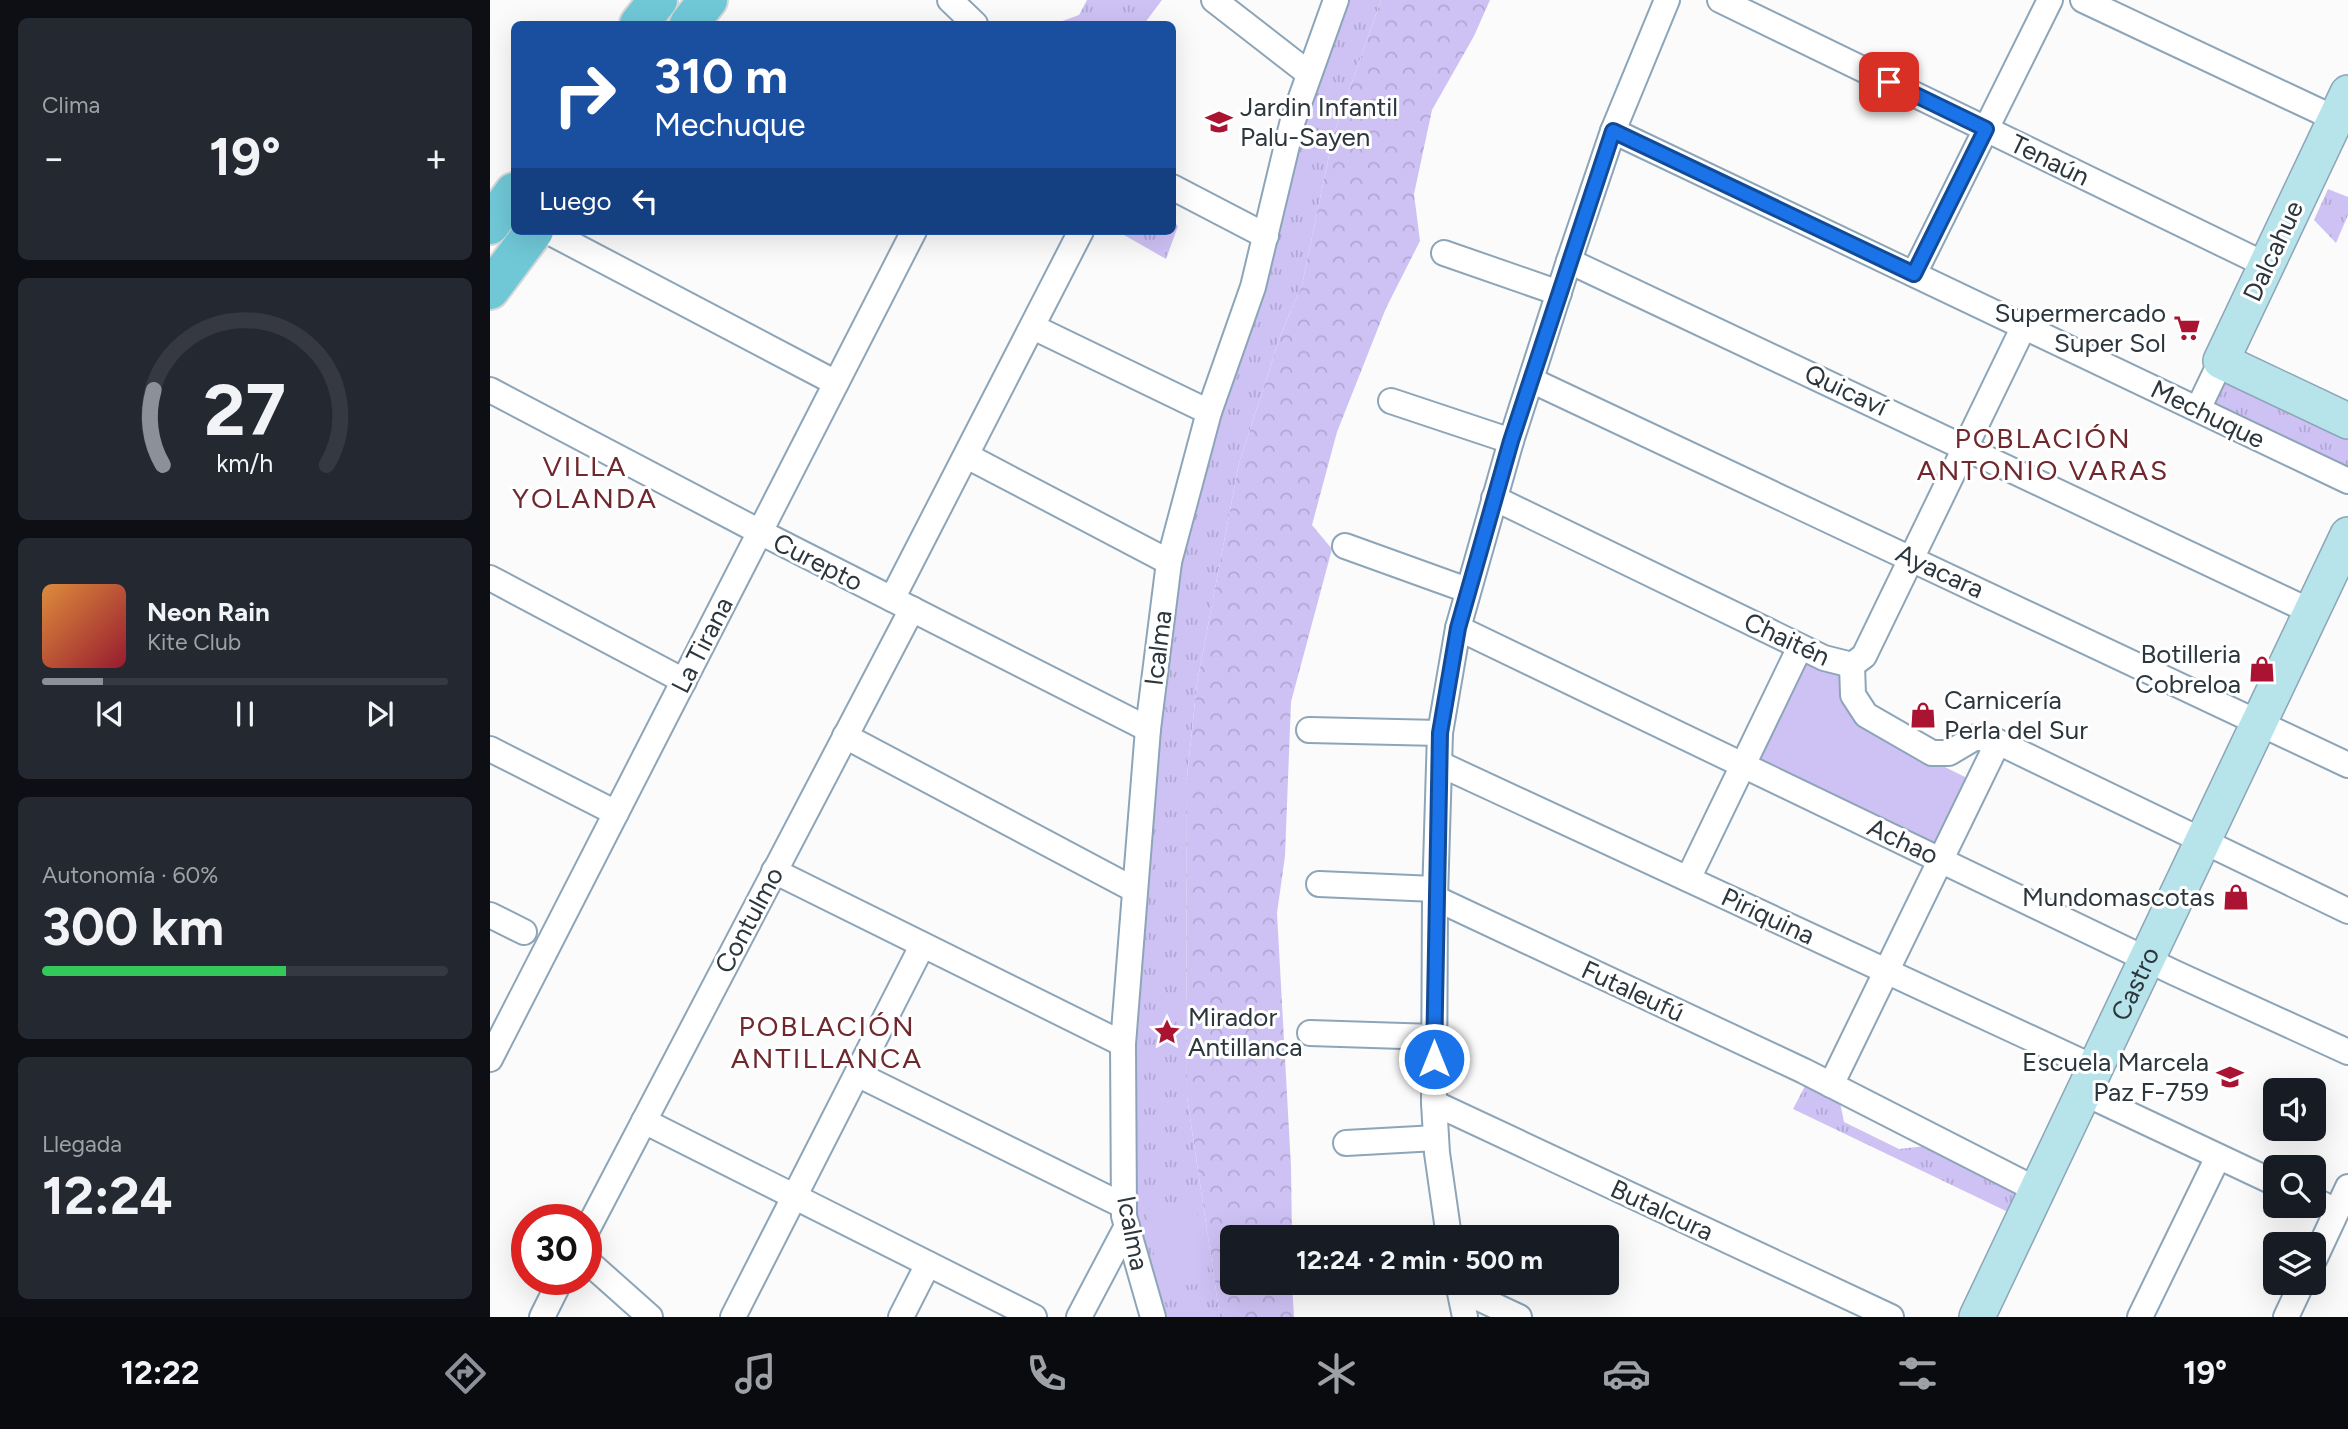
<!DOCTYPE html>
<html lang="es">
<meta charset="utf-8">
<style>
body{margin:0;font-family:Figtree,sans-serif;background:#242831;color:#f1f3f6;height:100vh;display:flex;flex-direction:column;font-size:26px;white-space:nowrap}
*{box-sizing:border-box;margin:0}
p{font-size:23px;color:#9ea1a6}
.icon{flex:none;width:38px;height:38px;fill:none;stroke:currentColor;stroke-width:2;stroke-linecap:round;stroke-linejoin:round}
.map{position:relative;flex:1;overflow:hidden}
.drawer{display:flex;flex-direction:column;gap:18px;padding:18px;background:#0d0f14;width:490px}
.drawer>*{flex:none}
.guide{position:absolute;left:21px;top:21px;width:665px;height:214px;border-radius:10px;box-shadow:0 7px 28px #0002;background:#1a4fa0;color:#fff;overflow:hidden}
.buttons{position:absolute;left:1773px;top:1078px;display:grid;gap:14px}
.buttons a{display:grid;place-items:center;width:63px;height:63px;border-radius:10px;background:#171b24;box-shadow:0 7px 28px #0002;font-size:35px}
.speed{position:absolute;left:21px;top:1204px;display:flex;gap:14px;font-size:35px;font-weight:700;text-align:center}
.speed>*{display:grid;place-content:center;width:91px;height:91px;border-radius:50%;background:#171b24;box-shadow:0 7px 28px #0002;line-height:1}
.speed .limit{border:10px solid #d22;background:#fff;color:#111}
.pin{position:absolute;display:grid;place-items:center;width:60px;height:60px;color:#fff;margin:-30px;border-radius:14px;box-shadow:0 4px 10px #0006}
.me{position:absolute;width:77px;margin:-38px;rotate:0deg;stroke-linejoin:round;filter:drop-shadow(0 0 5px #0008)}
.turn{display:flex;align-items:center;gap:24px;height:147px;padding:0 28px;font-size:32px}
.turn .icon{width:91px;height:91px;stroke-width:2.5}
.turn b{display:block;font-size:49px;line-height:60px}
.then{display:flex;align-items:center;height:66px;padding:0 28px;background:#0003;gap:14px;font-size:26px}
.big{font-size:52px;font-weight:700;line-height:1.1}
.drawer .card{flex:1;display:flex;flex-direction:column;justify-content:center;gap:10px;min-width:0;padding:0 24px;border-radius:10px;background:#242831}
.drawer .dial{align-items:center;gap:0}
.dial svg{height:182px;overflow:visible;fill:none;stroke:#363941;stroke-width:7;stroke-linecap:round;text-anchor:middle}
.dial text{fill:#f1f3f6;stroke:none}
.song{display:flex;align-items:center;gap:21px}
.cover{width:84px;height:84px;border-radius:10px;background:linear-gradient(135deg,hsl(30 70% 55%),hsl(350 70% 35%))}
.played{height:7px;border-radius:4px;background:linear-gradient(90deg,#8c9099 15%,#363941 15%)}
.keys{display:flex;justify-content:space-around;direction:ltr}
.heat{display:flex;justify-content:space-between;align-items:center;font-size:38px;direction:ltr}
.charge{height:10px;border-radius:5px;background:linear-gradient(90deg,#34c759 60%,#363941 0)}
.trip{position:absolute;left:730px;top:1225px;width:399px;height:70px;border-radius:10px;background:#171b24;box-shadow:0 7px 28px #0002;font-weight:700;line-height:70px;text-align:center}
.tabs{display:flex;height:112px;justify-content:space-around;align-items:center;background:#090b0e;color:#9ea1a6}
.tabs .icon{width:49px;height:49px}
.tabs .selected{color:#8c9099}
.tabs b{font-size:32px;color:#f1f3f6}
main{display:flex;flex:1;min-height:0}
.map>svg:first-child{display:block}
.grass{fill:url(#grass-tufts)}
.forest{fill:url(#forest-crowns)}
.park{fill:#cec2f5}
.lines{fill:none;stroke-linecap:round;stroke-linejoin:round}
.street-casing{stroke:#8da5b8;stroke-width:28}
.secondary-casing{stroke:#8da5b8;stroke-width:38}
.primary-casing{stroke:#d5d7d8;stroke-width:42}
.street{stroke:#fff;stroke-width:24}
.secondary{stroke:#b7e4eb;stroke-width:35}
.primary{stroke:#70c8d7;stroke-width:38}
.route-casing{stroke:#114b97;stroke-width:18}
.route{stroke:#1a73e8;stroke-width:12}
.labels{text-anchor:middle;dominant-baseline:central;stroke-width:6;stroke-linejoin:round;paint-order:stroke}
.poi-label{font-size:26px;fill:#2c363d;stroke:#fff;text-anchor:end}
.street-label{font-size:26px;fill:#2c363d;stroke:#fff}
.neighbourhood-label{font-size:28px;letter-spacing:2px;fill:#6f292e;stroke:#fff}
</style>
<main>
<section class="drawer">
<div class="card"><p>Clima</p>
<div class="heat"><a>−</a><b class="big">19°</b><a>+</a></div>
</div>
<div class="card dial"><svg viewBox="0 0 100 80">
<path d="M14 69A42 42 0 1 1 86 69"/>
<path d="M14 69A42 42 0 0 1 10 36" stroke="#8c9099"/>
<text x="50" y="56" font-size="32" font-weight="700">27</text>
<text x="50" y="72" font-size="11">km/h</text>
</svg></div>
<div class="card">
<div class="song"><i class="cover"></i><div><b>Neon Rain</b><p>Kite Club</p></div></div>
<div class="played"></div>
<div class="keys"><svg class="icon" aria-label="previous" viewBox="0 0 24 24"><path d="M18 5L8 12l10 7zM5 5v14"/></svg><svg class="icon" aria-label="pause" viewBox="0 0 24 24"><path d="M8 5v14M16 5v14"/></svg><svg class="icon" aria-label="next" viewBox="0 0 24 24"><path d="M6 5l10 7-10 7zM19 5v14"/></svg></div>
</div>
<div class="card"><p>Autonomía · 60%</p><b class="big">300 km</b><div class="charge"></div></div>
<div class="card"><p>Llegada</p><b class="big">12:24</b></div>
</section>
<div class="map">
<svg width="1858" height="1317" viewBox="0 0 1858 1317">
<defs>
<pattern id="grass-tufts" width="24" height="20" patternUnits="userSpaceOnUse" patternTransform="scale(1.75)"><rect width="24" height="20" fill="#cec2f5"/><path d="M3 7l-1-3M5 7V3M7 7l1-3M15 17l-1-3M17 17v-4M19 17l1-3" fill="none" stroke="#b1a7d3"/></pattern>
<pattern id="forest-crowns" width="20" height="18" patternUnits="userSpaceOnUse" patternTransform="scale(1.75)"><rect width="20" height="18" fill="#cec2f5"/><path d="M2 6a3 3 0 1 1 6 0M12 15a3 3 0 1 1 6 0" fill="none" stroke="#b1a7d3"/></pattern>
</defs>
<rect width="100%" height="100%" fill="#fbfbfb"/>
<g class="grass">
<polygon points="597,0 672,0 654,24 546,24 564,24 589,15"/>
<polygon points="856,0 891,0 843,136 812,285 791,334 749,463 707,683 696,786 697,1097 730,1317 674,1317 646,1221 643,1044 670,723 689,562 826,77"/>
<polygon points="1838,189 1858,197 1858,215 1846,243 1824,220"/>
<polygon points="683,221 688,226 676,259 627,231 682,231"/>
<polygon points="1736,369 1858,429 1858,472 1718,407"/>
<polygon points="1316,1084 1350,1102 1354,1122 1409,1149 1436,1146 1528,1193 1518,1212 1303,1109"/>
</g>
<polygon class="forest" points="891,0 1000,0 984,36 942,110 924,194 930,241 896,308 847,432 822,525 842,549 801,702 795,856 787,913 801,1167 802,1237 742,1237 742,1283 802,1283 804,1317 730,1317 697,1097 696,786 707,683 749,463 791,334 812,285 843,136"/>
<g class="park">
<polygon points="806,167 825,173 818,200 798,194"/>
<polygon points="1315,662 1352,674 1443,766 1455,767 1481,780 1449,844 1440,845 1273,762 1270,756"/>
<polygon points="704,1199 720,1281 671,1290 655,1209"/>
</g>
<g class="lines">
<g class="street-casing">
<g id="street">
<polyline points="460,0 485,24"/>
<polyline points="724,0 818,73"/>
<polyline points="1230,0 1776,265"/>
<polyline points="1593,0 1846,119"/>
<polyline points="1123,131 1858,481"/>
<polyline points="682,187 776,236"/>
<polyline points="57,231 346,383"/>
<polyline points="954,253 1069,293"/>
<polyline points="1079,261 1822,612"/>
<polyline points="1424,274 1560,0"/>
<polyline points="543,327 719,412"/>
<polyline points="1041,380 1858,765"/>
<polyline points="0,390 270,532 658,729"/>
<polyline points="901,401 1021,441"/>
<polyline points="1708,409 1731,361"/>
<polyline points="477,456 679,562"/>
<polyline points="1004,498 1334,658 1362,665"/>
<polyline points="855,546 977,590"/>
<polyline points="0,578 194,681"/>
<polyline points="402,599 591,231"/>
<polyline points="968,628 1685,973 1858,1052"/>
<polyline points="1362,665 1363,695 1376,715 1442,753 1459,753 1486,737 1508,742 1858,911"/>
<polyline points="1362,665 1374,656 1534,326"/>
<polyline points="819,730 950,733"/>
<polyline points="355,736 643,889"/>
<polyline points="0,749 126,813"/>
<polyline points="950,764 1605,1068"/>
<polyline points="284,871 633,1044"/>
<polyline points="1198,879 1310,647"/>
<polyline points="829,884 945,889"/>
<polyline points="945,898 1314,1071 1547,1190"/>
<polyline points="0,915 34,932"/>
<polyline points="820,1033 944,1037"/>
<polyline points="0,1059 424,231"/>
<polyline points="367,1074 634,1206"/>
<polyline points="1341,1085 1508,742"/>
<polyline points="1594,1093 1785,1183"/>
<polyline points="944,1103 1401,1317"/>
<polyline points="154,1121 544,1317"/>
<polyline points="856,1143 946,1138"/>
<polyline points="1824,1200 1846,1211"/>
<polyline points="96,1232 422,609"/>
<polyline points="959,1237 947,1153 944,1103 945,898 950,733 968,628 1021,441 1079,261 1123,131 1177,0"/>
<polyline points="96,1260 160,1317"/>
<polyline points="1824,1260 1858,1187"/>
<polyline points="968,1283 975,1317"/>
<polyline points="969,1289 1029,1317"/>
<polyline points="52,1317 71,1279"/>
<polyline points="243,1317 432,946"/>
<polyline points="411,1317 438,1264"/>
<polyline points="589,1317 637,1226"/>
<polyline points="663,1317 634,1216 633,1044 658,729 679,562 719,412 763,287 803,120 846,0"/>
<polyline points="1650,1317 1728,1157"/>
<polyline points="1796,1317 1812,1283"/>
</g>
</g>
<g class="secondary-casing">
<g id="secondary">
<polyline points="1858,93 1731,361 1858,421"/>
<path id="s1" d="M 1487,1317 L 1858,535"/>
</g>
</g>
<g class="primary-casing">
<g id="primary">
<polyline points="149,24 168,0"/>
<polyline points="199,24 218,0"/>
<polyline points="0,225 24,192"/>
<polyline points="0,290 44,231"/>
</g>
</g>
<use href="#street" class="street"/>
<use href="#secondary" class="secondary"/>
<use href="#primary" class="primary"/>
</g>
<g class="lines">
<g class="route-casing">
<polyline id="route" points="944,1059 950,733 968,628 1021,441 1123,131 1424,274 1496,129 1399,82"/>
</g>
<use href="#route" class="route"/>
</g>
<defs>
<g id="school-bare" transform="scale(2.1)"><path d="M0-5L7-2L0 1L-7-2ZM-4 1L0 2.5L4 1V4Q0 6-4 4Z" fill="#aa1432" stroke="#fff" stroke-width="2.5" paint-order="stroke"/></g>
<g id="supermarket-bare" transform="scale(2.1)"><path d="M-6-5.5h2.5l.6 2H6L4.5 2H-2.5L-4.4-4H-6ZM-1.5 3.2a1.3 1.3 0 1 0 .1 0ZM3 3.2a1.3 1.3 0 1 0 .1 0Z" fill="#aa1432" stroke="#fff" stroke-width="2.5" paint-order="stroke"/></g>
<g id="shop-bare" transform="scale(2.1)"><path d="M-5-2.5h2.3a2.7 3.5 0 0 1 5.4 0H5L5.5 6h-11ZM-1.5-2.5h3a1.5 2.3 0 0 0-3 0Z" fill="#aa1432" stroke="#fff" stroke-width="2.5" paint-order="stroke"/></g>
<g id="sight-bare" transform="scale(2.1)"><path d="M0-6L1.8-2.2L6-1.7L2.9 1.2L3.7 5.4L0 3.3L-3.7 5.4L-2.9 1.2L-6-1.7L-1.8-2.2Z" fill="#aa1432" stroke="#fff" stroke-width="2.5" paint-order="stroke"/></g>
</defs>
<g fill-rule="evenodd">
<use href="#school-bare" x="729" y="122"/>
<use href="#supermarket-bare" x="1697" y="328"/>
<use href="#shop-bare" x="1772" y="669"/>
<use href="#shop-bare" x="1433" y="715"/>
<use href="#shop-bare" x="1746" y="897"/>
<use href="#sight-bare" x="677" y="1032"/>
<use href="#school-bare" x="1740" y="1077"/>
</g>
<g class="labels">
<g class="poi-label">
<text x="750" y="107" text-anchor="start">Jardin Infantil<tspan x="750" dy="30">Palu-Sayen</tspan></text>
<text x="1676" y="313">Supermercado<tspan x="1676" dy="30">Super Sol</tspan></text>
<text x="1751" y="654">Botilleria<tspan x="1751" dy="30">Cobreloa</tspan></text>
<text x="1454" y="700" text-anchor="start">Carnicería<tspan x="1454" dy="30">Perla del Sur</tspan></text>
<text x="1725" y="897">Mundomascotas</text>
<text x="698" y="1017" text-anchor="start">Mirador<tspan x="698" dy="30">Antillanca</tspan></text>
<text x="1719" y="1062">Escuela Marcela<tspan x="1719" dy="30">Paz F-759</tspan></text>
</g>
<g class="street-label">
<text transform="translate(1560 160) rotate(26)">Tenaún</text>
<text transform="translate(1783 251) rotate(-65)">Dalcahue</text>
<text transform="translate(1356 390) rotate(25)">Quicaví</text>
<text transform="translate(1718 414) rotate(26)">Mechuque</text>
<text transform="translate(328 562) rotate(27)">Curepto</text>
<text transform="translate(1450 571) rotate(25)">Ayacara</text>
<text transform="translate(1297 639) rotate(25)">Chaitén</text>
<text transform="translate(212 645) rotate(-63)">La Tirana</text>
<text transform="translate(668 648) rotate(-83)">Icalma</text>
<text transform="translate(1413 841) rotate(25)">Achao</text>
<text transform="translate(1278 916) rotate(25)">Piriquina</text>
<text transform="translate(259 920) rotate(-62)">Contulmo</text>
<text stroke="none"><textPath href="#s1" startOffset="369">Castro</textPath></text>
<text transform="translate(1143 991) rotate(25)">Futaleufú</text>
<text transform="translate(1172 1210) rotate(25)">Butalcura</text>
<text transform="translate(643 1233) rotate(79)">Icalma</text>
</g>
<g class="neighbourhood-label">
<text x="1553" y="438">POBLACIÓN<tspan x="1553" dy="32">ANTONIO VARAS</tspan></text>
<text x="95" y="466">VILLA<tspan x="95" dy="32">YOLANDA</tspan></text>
<text x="337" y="1026">POBLACIÓN<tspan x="337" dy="32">ANTILLANCA</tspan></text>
</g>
</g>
</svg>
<div class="buttons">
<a><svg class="icon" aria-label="sound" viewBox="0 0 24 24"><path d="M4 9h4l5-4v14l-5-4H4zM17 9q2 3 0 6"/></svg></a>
<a><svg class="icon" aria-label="search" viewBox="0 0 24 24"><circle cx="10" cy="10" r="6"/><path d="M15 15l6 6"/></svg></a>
<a><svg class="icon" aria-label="layers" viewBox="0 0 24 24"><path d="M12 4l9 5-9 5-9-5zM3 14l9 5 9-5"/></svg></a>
</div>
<div class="speed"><div class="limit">30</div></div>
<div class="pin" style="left:1399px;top:82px;background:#d93025"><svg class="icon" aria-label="arrive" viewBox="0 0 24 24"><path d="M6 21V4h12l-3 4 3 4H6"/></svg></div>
<svg class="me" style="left:944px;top:1059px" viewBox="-20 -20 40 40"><circle r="17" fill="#1a73e8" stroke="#fff" stroke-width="3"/><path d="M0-11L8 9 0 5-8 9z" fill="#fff"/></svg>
<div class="trip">12:24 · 2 min · 500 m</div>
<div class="guide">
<div class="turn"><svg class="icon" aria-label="right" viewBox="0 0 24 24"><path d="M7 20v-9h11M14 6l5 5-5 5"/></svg><div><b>310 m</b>Mechuque</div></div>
<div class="then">Luego<svg class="icon" aria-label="left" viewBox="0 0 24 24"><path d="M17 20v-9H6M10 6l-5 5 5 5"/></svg></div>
</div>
</div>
</main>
<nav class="tabs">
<b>12:22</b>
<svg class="icon selected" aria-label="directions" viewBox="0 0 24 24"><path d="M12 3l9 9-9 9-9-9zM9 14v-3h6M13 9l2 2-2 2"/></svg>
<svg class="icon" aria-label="music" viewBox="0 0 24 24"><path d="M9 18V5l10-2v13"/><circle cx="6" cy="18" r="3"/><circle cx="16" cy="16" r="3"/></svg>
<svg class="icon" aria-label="phone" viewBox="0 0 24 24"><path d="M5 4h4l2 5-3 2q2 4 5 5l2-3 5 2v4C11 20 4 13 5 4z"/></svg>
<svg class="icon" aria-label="climate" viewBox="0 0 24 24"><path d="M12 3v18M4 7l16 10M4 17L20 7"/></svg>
<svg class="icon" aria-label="car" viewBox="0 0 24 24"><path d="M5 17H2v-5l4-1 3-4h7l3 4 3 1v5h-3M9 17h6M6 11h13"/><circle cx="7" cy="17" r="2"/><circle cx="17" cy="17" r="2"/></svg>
<svg class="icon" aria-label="filters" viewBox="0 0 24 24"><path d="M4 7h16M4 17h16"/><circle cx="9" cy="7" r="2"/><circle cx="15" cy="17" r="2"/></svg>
<b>19°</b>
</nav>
